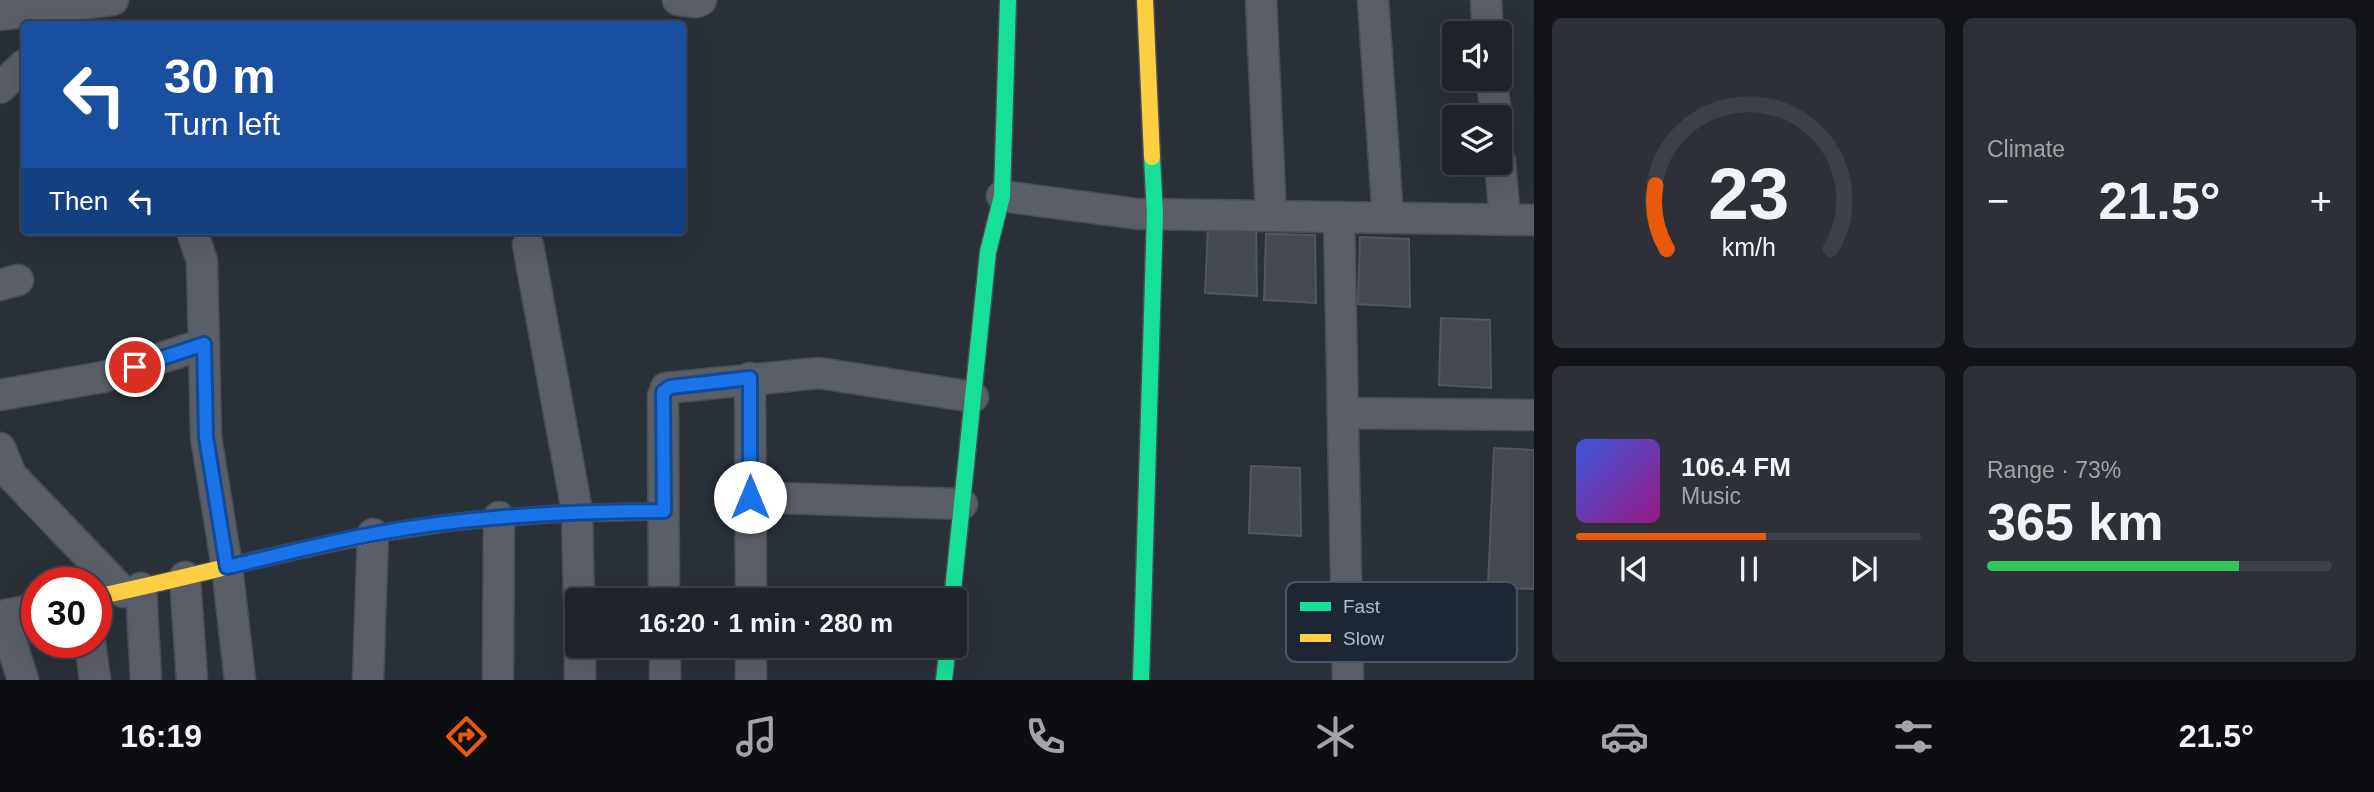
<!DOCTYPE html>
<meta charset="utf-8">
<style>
body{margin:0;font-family:Arial,sans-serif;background:#2d3036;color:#f1f3f6;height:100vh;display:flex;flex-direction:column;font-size:26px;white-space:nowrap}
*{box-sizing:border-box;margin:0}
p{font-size:23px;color:#a2a4a8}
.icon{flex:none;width:38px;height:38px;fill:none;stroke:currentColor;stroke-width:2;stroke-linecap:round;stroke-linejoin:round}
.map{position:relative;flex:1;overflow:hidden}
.sheet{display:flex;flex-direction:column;gap:18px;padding:18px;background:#121417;width:840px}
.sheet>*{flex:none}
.guide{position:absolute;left:21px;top:21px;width:665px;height:214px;border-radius:7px;box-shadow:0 7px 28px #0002,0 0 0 2px #3d4147;background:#1a4fa0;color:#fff;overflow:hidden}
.fabs{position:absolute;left:1442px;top:21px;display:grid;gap:14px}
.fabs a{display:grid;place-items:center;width:70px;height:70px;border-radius:7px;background:#20242a;box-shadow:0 7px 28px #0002,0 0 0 2px #3d4147;font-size:35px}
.speed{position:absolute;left:21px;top:567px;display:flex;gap:14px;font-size:35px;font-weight:700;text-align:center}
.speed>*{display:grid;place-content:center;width:91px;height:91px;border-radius:50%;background:#20242a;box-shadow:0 7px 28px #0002,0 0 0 2px #3d4147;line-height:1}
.speed .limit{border:10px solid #d22;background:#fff;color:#111}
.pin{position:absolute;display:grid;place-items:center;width:60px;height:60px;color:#fff;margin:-30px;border:4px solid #fff;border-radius:50%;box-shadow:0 2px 7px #0007}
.me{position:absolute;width:77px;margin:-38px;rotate:0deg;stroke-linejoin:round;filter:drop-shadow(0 0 5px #0008)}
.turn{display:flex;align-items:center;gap:24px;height:147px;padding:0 28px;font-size:32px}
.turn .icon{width:91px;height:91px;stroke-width:2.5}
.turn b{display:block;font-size:49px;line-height:60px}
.then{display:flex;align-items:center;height:66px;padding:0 28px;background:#0003;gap:14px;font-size:26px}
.big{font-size:52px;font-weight:600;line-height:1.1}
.sheet .card{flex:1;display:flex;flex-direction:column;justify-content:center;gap:10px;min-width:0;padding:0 24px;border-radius:10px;background:#2d3036}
.sheet .dial{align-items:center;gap:0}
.dial svg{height:182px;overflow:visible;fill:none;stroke:#3d4147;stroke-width:7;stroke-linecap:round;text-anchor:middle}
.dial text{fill:#f1f3f6;stroke:none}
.song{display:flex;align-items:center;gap:21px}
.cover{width:84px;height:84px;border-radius:10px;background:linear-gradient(135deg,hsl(230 70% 55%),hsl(310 70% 35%))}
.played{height:7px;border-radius:4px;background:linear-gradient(90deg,#ea580c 55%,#3d4147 55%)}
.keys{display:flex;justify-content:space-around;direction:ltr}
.heat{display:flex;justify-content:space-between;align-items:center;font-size:38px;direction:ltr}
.charge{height:10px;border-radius:5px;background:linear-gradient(90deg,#34c759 73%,#3d4147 0)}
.sheet .tiles{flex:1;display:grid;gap:18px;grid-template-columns:repeat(2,1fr)}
.trip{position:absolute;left:565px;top:588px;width:402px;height:70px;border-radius:7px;background:#20242a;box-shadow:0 7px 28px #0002,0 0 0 2px #3d4147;font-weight:600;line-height:70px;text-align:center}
.tab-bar{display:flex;height:112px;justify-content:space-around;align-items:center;background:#0d0e11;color:#a2a4a8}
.tab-bar .icon{width:49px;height:49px}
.tab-bar .on{color:#ea580c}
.tab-bar b{font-size:32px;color:#f1f3f6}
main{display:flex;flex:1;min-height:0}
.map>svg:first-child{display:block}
.building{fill:#444950;stroke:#52575f;stroke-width:2}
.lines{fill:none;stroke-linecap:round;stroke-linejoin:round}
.street-casing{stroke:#484c53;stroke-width:33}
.fast-casing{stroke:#484c53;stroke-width:19}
.slow-casing{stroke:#484c53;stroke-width:19}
.street{stroke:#5a5e66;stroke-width:30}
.fast{stroke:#16e098;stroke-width:16}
.slow{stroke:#ffcf43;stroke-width:16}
.route-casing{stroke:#114b97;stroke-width:18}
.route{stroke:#1a73e8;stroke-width:12}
.key{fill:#1d2633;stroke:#4a5360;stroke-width:2}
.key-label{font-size:19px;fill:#b4bcc9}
</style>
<main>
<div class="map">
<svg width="1534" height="680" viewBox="0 0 1534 680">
<rect width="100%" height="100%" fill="#2a3038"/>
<g class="building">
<polygon points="1208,226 1256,228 1257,296 1205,293"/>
<polygon points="1266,234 1315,235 1316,303 1264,300"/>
<polygon points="1360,237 1409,239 1410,307 1358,304"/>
<polygon points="1441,318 1490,320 1491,388 1439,385"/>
<polygon points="1494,448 1534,450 1534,589 1488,587"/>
<polygon points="1251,466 1300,468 1301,536 1249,533"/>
</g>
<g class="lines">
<g class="street-casing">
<g id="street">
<polyline points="678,0 696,2 701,0"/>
<polyline points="1261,0 1271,216"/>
<polyline points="1373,0 1388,218"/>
<polyline points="1486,0 1488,33"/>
<polyline points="0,15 113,0"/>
<polyline points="1492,79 1496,117"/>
<polyline points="0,88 24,65"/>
<polyline points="1500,162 1505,219"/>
<polyline points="1002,196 1138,214 1534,220"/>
<polyline points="1339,217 1348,680"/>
<polyline points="192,231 202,261 206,437 227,567 240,680"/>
<polyline points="528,245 577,511 579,600"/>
<polyline points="0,285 18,280"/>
<polyline points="750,378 751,600"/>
<polyline points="0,395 103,377 204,344"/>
<polyline points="1343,413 1534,415"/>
<polyline points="0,448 11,475 123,592"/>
<polyline points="750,497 962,504"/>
<polyline points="185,577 192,680"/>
<polyline points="141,588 146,680"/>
<polyline points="664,600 663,396 666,388 819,373 973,397"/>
<polyline points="0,616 37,609"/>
<polyline points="3,616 23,680"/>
<polyline points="90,642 95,680"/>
<polyline points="580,646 580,680"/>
<polyline points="665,646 665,680"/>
<polyline points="751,646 751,680"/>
<polyline points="368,680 373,534"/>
<polyline points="498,680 499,517"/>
</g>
</g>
<g class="fast-casing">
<g id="fast">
<polyline points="484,519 554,514 664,511"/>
<polyline points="952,600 988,252 1002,196 1008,0"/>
<polyline points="944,680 948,646"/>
<polyline points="1141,680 1155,214 1152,157"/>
</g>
</g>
<g class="slow-casing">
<g id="slow">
<polyline points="1145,0 1152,157"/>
<path d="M 96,597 C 225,570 352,531 484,519"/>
</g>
</g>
<use href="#street" class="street"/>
<use href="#fast" class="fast"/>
<use href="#slow" class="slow"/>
</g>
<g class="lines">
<g class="route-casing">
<path id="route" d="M 135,367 L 204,344 L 206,437 L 227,567 C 276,556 324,543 373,534 C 469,516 566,511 664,511 L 663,392 L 670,387 L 750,378 L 750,497"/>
</g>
<use href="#route" class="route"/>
</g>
<rect x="1286" y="582" width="231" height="80" rx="10" class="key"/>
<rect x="1300" y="602" width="31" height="9" fill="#16e098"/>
<rect x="1300" y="634" width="31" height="8" fill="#ffcf43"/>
<g class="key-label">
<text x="1343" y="613">Fast</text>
<text x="1343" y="645">Slow</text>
</g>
</svg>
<div class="fabs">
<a><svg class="icon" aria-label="sound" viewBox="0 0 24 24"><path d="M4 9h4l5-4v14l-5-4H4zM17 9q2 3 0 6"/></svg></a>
<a><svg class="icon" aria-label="layers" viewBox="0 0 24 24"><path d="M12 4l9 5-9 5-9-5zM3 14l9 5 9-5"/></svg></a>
</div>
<div class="speed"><div class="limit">30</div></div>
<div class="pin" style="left:135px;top:367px;background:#d93025"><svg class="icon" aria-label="arrive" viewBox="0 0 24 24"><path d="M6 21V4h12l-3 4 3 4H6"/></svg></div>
<svg class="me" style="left:750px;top:497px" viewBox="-20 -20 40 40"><circle r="19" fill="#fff"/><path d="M0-13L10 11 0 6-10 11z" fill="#1a73e8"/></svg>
<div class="trip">16:20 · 1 min · 280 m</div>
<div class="guide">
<div class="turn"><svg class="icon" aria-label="left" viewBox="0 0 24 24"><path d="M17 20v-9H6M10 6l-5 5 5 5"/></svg><div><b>30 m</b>Turn left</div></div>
<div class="then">Then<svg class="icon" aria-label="left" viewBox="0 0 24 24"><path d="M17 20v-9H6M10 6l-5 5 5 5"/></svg></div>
</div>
</div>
<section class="sheet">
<div class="tiles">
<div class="card dial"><svg viewBox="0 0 100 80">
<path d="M14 69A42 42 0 1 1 86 69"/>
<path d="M14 69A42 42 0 0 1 9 41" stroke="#ea580c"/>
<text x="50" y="56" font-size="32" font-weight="700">23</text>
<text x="50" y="72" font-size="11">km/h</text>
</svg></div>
<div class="card"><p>Climate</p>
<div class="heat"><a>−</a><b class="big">21.5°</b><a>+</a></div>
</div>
<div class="card">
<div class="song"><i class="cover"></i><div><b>106.4 FM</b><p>Music</p></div></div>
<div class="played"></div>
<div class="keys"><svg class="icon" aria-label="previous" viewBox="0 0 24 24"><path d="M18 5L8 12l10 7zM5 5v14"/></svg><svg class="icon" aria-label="pause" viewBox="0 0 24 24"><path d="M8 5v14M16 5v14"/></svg><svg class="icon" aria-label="next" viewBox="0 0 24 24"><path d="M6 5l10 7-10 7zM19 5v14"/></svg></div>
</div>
<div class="card"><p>Range · 73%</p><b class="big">365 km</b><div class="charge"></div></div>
</div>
</section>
</main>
<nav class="tab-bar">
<b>16:19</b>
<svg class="icon on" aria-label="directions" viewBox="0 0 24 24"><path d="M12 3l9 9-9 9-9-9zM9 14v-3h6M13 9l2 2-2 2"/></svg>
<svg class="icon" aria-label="music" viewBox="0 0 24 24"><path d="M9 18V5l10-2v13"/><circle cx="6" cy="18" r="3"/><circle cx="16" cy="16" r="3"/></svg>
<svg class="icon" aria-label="phone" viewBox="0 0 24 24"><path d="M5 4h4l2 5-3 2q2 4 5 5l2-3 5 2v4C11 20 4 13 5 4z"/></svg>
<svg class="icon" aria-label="climate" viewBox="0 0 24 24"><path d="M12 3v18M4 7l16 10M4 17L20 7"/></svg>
<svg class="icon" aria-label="car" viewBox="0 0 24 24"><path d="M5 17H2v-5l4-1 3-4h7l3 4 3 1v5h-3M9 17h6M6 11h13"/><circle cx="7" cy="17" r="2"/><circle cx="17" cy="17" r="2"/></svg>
<svg class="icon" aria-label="filters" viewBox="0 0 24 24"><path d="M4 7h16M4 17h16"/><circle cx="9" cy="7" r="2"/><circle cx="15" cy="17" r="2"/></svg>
<b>21.5°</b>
</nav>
